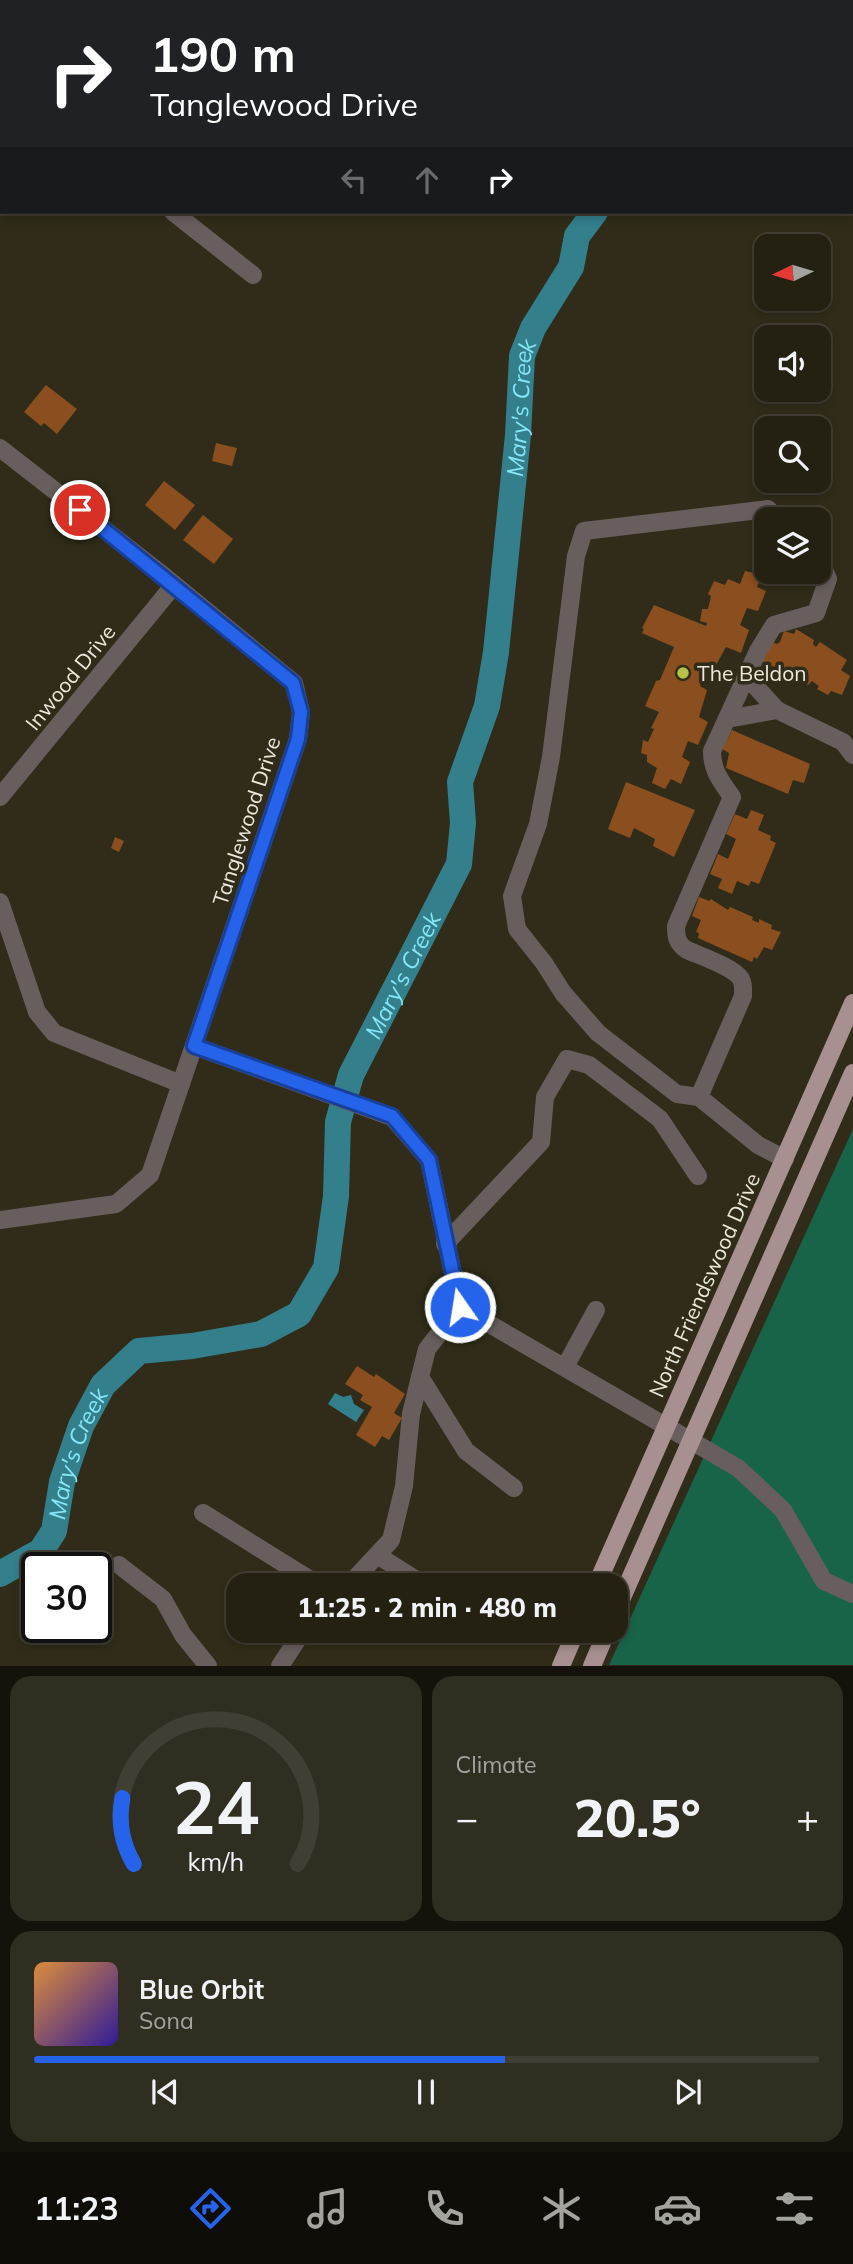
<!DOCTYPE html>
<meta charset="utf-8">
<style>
body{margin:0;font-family:Mulish,sans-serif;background:#302e21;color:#f1f3f6;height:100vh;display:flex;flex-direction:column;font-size:26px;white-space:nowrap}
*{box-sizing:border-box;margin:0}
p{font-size:23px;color:#a3a3a0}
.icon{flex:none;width:38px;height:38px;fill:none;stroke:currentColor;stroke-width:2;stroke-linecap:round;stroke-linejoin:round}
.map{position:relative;height:1666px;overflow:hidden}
.details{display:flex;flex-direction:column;gap:10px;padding:10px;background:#14120a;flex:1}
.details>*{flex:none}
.top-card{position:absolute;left:0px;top:0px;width:854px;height:214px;box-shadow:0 4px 10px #0003,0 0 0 2px #413e33;background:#202124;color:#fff;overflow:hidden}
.needle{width:46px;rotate:265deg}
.tools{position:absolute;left:754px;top:234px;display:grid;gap:14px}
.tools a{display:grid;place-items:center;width:77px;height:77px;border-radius:14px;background:#242113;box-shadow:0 4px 10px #0003,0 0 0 2px #413e33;font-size:35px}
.speed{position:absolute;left:21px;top:1552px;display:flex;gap:14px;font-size:35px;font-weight:700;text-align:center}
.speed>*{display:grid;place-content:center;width:91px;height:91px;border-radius:50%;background:#242113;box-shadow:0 4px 10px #0003,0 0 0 2px #413e33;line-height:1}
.speed .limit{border:4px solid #111;border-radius:10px;background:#fff;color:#111}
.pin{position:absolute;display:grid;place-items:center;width:60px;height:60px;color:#fff;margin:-30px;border:4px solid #fff;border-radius:50%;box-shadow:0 2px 7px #0007}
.me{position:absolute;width:77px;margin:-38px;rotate:347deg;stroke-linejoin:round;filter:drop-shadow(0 0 5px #0008)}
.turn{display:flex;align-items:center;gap:24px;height:147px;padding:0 35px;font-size:32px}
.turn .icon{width:91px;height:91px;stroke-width:2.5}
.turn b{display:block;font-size:49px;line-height:60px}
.lanes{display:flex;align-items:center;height:66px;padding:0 35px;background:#0003;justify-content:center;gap:35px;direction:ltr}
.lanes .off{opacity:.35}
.big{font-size:52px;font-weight:800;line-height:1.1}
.details .tile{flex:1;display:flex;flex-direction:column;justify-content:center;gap:10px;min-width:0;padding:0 24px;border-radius:21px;background:#302e21}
.details .dial{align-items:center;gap:0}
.dial svg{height:182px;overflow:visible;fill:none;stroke:#413e33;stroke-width:7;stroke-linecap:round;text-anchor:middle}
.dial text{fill:#f1f3f6;stroke:none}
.song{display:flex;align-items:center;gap:21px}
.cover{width:84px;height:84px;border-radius:10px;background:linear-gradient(135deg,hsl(30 70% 55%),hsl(250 70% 35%))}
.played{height:7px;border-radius:4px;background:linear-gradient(90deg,#2563eb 60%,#413e33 60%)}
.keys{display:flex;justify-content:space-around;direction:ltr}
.heat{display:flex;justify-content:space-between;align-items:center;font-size:38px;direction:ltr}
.details .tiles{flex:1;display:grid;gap:10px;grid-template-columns:1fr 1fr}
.tile:last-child{grid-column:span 2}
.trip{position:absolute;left:226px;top:1573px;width:402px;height:70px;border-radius:21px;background:#242113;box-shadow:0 4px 10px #0003,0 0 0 2px #413e33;font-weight:800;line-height:70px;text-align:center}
.tab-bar{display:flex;height:112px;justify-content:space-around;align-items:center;background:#0e0d08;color:#a3a3a0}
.tab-bar .icon{width:49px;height:49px}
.tab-bar .on{color:#2563eb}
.tab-bar b{font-size:32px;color:#f1f3f6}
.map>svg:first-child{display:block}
.green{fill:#186449}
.water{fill:#337f8c}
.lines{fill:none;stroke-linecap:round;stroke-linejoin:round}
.river{stroke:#337f8c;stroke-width:26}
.building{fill:#8b4e1f}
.minor{stroke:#695e5e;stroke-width:18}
.major{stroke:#a7908f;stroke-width:18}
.route-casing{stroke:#184099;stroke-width:18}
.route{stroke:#2563eb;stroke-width:12}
.poi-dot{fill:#b6c148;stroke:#302c19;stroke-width:2.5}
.labels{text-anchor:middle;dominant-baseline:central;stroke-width:7;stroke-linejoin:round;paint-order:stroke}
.poi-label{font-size:21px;fill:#ebe9dd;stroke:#302c19;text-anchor:start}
.street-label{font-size:21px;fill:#ebe9dd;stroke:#302c19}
.water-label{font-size:23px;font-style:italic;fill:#85e6f7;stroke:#302c19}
</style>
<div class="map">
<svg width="853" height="1666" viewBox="0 0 853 1666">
<rect width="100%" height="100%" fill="#302c19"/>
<polygon class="green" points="853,1129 853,1665 609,1665"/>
<polygon class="water" points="335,1393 343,1397 351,1395 354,1404 364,1410 356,1422 328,1404"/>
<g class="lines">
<g class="river">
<polyline points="766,2 767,0"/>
<path id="s1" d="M 0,1574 L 41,1551 L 54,1531 L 62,1482 L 81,1426 L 103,1385 L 139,1351 L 192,1346 L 261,1334 L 299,1314 L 326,1268 L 336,1196 L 338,1122 L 351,1075 L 459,864 L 463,823 L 460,782 L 487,706 L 496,652 L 518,435 L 522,356 L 533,328 L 571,267 L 577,236 L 595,212"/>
</g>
</g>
<g class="building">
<polygon points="46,385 77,409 57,434 44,423 41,426 24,412"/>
<polygon points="216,443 237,448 232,466 212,461"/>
<polygon points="164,481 195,505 175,530 145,505"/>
<polygon points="203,515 233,539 214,564 183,540"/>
<polygon points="745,571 762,575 757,587 766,591 758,611 747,608 740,625 749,630 741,653 726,647 715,667 707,663 700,686 707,690 699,717 708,722 698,745 688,741 682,757 690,762 681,784 671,779 665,789 652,783 657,768 647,762 647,755 641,753 643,740 648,742 654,729 651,728 659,712 645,706 656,681 660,680 674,647 642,633 644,629 642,628 654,605 706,626 707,623 700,621 702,609 708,609 711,596 708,594 714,581 725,585 728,579 740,584"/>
<polygon points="796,629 814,640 813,644 816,647 820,642 847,660 841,670 850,676 842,695 831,691 828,695 817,689 819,686 812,681 808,685 760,660 769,641 777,644 780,642 784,631 794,634"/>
<polygon points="732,730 810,764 804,783 793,780 788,794 726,768 729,753 722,749"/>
<polygon points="626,782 695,810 674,857 653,846 655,839 634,828 630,838 608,829"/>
<polygon points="751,810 764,815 758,830 771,836 770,840 776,843 759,884 751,881 749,886 737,881 732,894 718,888 722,879 710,874 718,854 728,859 736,839 726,834 735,814 747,819"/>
<polygon points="115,837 124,841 119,852 111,848"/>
<polygon points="699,897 709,901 711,899 728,910 730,907 753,917 752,920 759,923 759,919 772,925 771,929 781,932 772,950 764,947 757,959 754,957 752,962 698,938 699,933 696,932 701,920 692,916"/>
<polygon points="357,1366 374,1377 376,1374 405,1394 394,1413 402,1418 389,1440 382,1436 375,1447 356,1435 372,1407 360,1400 363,1395 345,1384"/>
</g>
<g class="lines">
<g class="minor">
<polyline points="0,77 2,78"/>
<polyline points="173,212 253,275"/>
<polyline points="0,448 159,572 294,683 301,712 298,739 150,1175 116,1204 0,1220"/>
<polyline points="779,520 768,509 584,531 576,556 551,757 538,824 512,896 517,929 544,963 563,993 598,1033 677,1094 699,1097 758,1145 785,1159"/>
<polyline points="746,676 777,710 843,742 853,755"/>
<polyline points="727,719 777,710"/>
<polyline points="0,797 174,585"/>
<polyline points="0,902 37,1012 54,1033 181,1084"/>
<polyline points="194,1046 392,1117 429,1160 460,1307 738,1468 783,1510 824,1581 853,1594"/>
<path d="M 699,1097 L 743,996 C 743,990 744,985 741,979 C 734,967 700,956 687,950 C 677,944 676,937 676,926 L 732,797 C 721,781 712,771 712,751 L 758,651 L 774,625 L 816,613 L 828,579 L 819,559"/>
<polyline points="445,1244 541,1142 545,1097 567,1059 589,1065 660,1119 698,1176"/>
<polyline points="460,1307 427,1349 420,1377 466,1451 514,1488"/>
<polyline points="565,1367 596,1310"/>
<polyline points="203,1513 320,1586"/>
<polyline points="377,1555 426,1586"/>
<polyline points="119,1565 163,1599 183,1635 208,1666"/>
<polyline points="348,1586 391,1540 404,1486 411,1414 420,1377"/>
<polyline points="280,1666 303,1631"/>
</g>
<g class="major">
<polyline points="596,1586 853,1003"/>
<polyline points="616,1611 853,1073"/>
<polyline points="561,1666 576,1631"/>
<polyline points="592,1666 607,1631"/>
</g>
</g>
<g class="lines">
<g class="route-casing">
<polyline id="route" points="80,510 293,683 301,712 298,739 194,1046 392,1116 429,1160 460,1307"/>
</g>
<use href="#route" class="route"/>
</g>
<circle class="poi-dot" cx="683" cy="673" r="7"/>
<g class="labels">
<g class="poi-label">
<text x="697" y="673">The Beldon</text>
</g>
<g class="street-label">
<text transform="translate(70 677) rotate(-51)">Inwood Drive</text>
<text transform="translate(246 821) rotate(-72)">Tanglewood Drive</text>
<text transform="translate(704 1285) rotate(-66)">North Friendswood Drive</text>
</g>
<g class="water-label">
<text stroke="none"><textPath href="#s1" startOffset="1391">Mary's Creek</textPath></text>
<text stroke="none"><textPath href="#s1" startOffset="803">Mary's Creek</textPath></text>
<text stroke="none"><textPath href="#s1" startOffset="152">Mary's Creek</textPath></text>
</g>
</g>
</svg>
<div class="tools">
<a><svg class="needle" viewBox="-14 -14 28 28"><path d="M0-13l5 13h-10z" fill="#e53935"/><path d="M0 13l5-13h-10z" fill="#a3a3a0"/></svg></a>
<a><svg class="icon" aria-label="sound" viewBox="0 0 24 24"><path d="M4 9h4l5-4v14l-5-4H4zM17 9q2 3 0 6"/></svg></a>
<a><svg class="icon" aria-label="search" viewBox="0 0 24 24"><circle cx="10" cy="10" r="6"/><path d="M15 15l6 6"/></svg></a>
<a><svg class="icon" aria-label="layers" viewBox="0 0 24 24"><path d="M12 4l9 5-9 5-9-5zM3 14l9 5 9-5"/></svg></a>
</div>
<div class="speed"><div class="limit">30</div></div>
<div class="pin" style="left:80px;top:510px;background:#d93025"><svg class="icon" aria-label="arrive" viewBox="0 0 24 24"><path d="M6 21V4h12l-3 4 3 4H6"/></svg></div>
<svg class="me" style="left:460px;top:1307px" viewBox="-20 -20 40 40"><circle r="17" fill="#2563eb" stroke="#fff" stroke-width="3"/><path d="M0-11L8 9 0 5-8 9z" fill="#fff"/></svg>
<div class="trip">11:25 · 2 min · 480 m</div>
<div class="top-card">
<div class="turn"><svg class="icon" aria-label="right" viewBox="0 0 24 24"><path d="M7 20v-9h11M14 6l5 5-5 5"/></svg><div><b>190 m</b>Tanglewood Drive</div></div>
<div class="lanes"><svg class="icon off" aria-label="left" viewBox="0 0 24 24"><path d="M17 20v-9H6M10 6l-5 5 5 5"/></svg><svg class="icon off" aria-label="ahead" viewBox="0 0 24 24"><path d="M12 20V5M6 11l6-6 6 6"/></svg><svg class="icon" aria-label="right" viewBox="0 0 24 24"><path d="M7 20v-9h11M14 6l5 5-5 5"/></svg></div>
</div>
</div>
<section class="details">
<div class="tiles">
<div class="tile dial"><svg viewBox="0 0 100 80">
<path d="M14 69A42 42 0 1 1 86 69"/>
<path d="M14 69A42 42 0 0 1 9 40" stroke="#2563eb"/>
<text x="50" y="56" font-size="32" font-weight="700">24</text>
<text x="50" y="72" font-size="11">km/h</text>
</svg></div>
<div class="tile"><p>Climate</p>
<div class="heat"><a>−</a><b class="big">20.5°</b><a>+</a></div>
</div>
<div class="tile">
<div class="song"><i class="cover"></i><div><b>Blue Orbit</b><p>Sona</p></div></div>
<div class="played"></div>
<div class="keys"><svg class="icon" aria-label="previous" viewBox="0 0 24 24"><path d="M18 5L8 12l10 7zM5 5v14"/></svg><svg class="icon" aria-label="pause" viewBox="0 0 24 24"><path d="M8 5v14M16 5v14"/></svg><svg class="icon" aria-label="next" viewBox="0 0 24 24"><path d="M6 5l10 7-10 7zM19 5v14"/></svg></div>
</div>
</div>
</section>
<nav class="tab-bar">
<b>11:23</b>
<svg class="icon on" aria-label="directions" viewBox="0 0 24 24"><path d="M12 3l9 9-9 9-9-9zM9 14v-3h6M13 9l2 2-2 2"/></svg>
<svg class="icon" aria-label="music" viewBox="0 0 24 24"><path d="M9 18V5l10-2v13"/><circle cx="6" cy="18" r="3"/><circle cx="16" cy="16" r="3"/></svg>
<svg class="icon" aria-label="phone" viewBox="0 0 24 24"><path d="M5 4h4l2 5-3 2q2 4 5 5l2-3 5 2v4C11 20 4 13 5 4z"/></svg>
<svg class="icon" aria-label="climate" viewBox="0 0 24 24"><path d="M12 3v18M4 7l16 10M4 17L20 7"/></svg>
<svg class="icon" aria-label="car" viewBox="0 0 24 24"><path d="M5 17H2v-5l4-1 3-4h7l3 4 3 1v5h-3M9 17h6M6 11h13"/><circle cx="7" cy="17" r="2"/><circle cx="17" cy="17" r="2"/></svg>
<svg class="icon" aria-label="filters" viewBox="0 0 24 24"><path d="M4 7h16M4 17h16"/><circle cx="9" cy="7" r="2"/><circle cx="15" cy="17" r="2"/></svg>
</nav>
